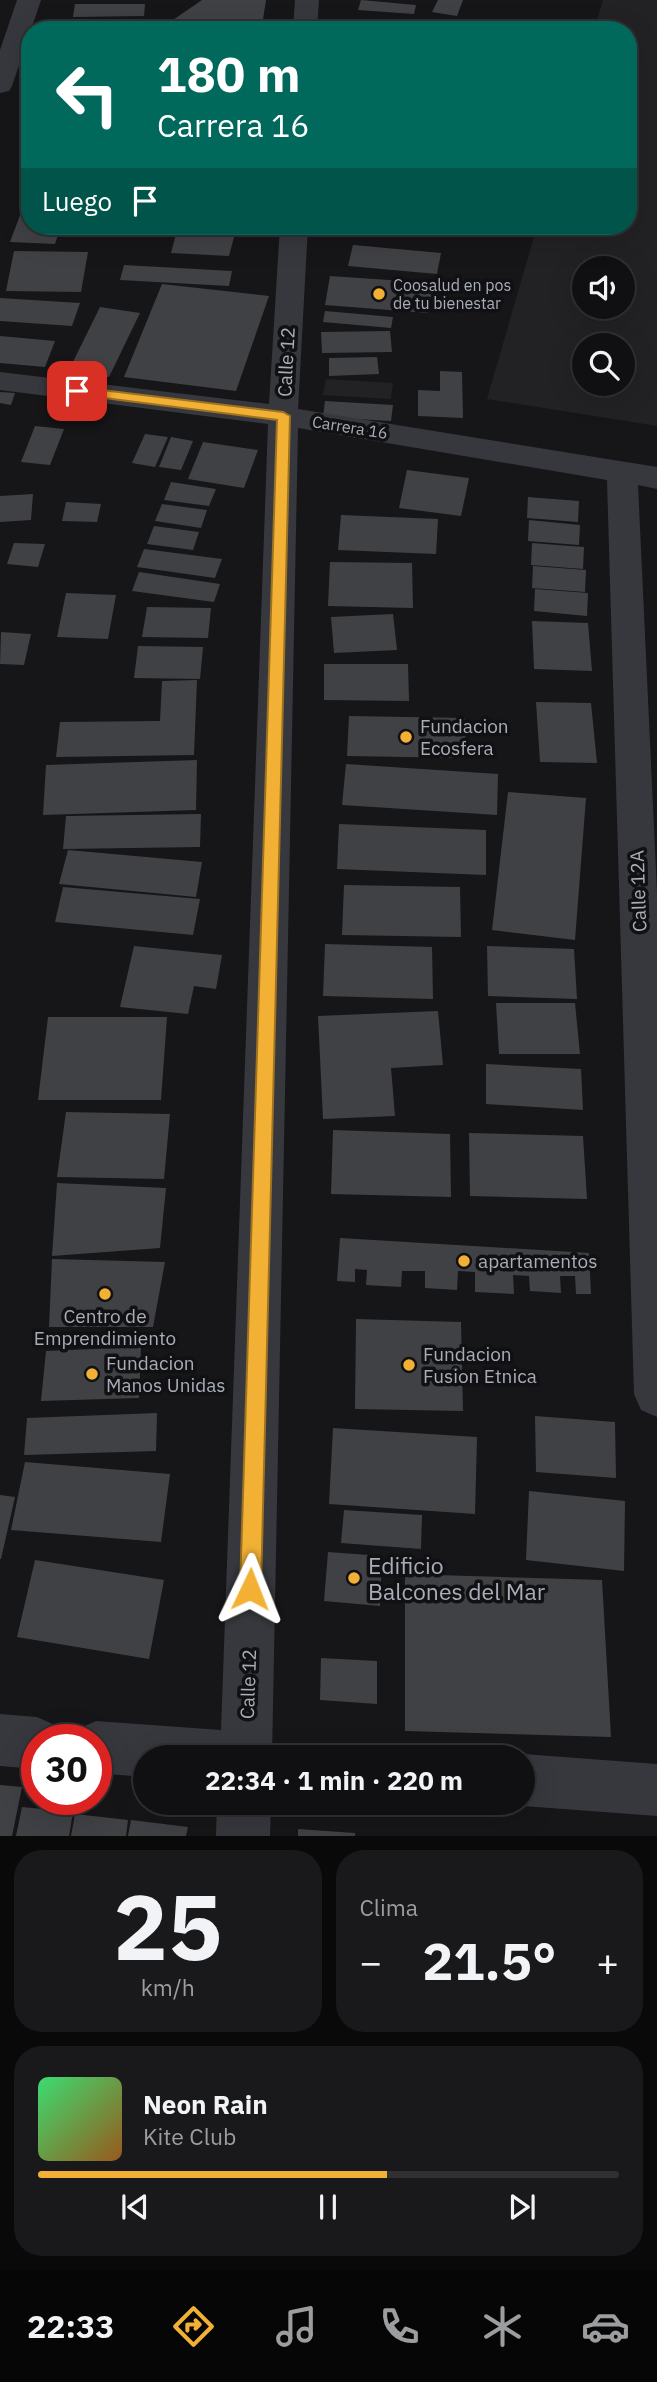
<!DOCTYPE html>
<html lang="es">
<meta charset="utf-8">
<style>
body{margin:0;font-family:"IBM Plex Sans",sans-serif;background:#19191b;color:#f1f3f6;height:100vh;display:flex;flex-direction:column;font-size:26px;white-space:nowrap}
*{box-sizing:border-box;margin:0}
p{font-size:23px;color:#9c9d9f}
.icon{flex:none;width:38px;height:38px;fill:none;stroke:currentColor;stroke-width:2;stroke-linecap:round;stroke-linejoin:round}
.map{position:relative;height:1836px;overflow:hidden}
.panel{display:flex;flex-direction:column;gap:14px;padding:14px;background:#09090a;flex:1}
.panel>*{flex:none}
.top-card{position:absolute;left:21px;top:21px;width:616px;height:214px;border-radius:28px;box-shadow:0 7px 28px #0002,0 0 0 2px #303032;background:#00695c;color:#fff;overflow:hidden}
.buttons{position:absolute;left:572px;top:256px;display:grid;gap:14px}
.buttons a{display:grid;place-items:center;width:63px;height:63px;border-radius:50%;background:#101012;box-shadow:0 7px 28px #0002,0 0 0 2px #303032;font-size:35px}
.speed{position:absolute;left:21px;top:1724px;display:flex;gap:14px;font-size:35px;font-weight:700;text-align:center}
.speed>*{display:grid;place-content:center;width:91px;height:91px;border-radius:50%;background:#101012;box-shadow:0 7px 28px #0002,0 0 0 2px #303032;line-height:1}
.speed .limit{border:10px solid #d22;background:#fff;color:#111}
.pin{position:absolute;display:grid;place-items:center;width:60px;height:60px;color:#fff;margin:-30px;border-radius:14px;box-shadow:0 4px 10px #0006}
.me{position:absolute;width:77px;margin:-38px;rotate:2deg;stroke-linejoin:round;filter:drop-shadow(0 0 5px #0008)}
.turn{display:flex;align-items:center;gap:24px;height:147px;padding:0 21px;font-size:32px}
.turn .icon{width:91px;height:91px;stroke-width:2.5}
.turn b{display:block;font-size:49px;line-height:60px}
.then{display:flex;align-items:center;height:66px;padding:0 21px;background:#0003;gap:14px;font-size:26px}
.big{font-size:52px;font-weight:800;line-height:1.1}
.panel .tile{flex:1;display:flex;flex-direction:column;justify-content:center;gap:10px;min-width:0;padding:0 24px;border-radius:28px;background:#19191b}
.panel .dial{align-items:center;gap:0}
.dial b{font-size:91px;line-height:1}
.song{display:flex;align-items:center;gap:21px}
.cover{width:84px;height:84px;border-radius:10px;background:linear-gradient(135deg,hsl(140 70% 55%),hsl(30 70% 35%))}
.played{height:7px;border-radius:4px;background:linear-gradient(90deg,#f2b134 60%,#303032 60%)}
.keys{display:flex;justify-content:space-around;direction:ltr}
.heat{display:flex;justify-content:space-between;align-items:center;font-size:38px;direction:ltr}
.panel .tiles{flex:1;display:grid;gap:14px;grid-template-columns:1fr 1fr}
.tile:last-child{grid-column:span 2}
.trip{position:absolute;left:133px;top:1745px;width:402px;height:70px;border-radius:35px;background:#101012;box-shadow:0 7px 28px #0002,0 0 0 2px #303032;font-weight:800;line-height:70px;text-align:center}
.tab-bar{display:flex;height:112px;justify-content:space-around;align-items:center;background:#060607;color:#9c9d9f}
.tab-bar .icon{width:49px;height:49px}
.tab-bar .selected{color:#f2b134}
.tab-bar b{font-size:32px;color:#f1f3f6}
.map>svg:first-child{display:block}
.built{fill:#222225;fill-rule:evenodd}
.building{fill:#404145}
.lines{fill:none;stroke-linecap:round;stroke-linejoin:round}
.minor{fill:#37383d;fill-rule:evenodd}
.route{fill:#f2b134;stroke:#9d7322;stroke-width:2}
.poi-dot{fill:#f2b134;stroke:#111113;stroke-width:2.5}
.labels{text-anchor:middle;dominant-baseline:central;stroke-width:7;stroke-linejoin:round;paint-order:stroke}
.far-poi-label{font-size:16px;fill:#a8adb8;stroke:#111113;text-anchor:start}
.far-street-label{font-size:16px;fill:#a8adb8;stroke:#111113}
.street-label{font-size:19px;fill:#a8adb8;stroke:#111113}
.poi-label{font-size:19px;fill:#a8adb8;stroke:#111113;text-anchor:start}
.near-poi-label{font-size:23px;fill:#a8adb8;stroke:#111113;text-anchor:start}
</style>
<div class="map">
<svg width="657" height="1836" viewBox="0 0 657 1836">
<rect width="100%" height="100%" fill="#161618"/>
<g class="built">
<path d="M 603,0 L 657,0 L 657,426 L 487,399 L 537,226 L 628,226 L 628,30 L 594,30 ZM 584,268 L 623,268 L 623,306 L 584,306 ZM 584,345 L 623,345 L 623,383 L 584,383 Z"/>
<polygon points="326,379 393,383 391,399 323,395"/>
</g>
<g class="building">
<polygon points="202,0 266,0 262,26 170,22"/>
<polygon points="361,0 416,5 414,14 358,10"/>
<polygon points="438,0 463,0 457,16 432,12"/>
<polygon points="75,4 145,4 144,16 73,17"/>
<polygon points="66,19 146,20 144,30 64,30"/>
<polygon points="22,210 30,211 30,226 61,226 55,244 10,242"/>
<polygon points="333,226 386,226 385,236 332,234"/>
<polygon points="176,234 234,237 229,256 171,253"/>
<polygon points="353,245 441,253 437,274 348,266"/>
<polygon points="14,251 88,252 81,292 6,291"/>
<polygon points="124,265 232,271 229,286 120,280"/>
<polygon points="330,276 433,283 428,313 325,305"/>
<polygon points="162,284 269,296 236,391 124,377"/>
<polygon points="0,298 80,303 72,326 0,321"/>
<polygon points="100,307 140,313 109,377 68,372"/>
<polygon points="325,311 393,317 391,328 323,322"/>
<polygon points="390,331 392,352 322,353 321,332"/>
<polygon points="0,336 55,341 45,367 0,363"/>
<polygon points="377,357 379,374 329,376 329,358"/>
<polygon points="440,371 462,372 463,418 418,416 418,390 440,391"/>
<polygon points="0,392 15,393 11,405 0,403"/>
<polygon points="325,401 393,405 391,421 323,417"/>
<polygon points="35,426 64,429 50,465 21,462"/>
<polygon points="145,434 168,437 155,467 132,463"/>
<polygon points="171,437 193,441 181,470 159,467"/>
<polygon points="203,442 258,450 244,488 188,479"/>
<polygon points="407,470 469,478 461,516 399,508"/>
<polygon points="171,482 216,489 209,506 164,500"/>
<polygon points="33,494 31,520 0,522 0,496"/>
<polygon points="528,497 579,501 578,522 527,518"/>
<polygon points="66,502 101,504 97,522 62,521"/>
<polygon points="162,504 207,510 201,528 155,521"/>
<polygon points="341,515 438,519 436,554 338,550"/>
<polygon points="529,520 580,525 579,545 528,541"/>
<polygon points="154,526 199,532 193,550 147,544"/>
<polygon points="14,543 45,544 38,567 7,564"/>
<polygon points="532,543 584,547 583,569 531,565"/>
<polygon points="144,549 222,559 215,578 137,567"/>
<polygon points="330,562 412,563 413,608 328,606"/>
<polygon points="533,566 586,570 585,592 532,588"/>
<polygon points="139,572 220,584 214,602 132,591"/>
<polygon points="535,589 588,593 587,616 534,611"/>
<polygon points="66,593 116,595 108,639 57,637"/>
<polygon points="147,607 211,608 208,638 142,637"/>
<polygon points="393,614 397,650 334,653 331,617"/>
<polygon points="532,621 588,623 592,671 534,669"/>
<polygon points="1,632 31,634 24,665 0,664"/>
<polygon points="138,646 203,647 200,679 134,678"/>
<polygon points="324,664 408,664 409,701 324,700"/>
<polygon points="197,680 194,755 56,757 60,722 160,721 162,681"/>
<polygon points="536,702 591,703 597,763 540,762"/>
<polygon points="349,716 465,718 466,758 347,756"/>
<polygon points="197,760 196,810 43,815 46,765"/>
<polygon points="346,764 498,774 497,815 342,805"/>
<polygon points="508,792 586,798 575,940 492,930"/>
<polygon points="201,814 200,847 63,849 66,816"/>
<polygon points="339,824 486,830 486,875 337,869"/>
<polygon points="68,850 202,862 196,897 59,884"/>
<polygon points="344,885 460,887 461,937 342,935"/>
<polygon points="63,887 200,899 193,935 55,922"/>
<polygon points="325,944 432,947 433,999 323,996"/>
<polygon points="134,946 222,955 216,989 194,986 188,1014 120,1007"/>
<polygon points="487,946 574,949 577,999 488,996"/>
<polygon points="496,1003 575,1003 580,1054 499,1054"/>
<polygon points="438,1011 443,1065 391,1068 395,1116 323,1119 318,1016"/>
<polygon points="48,1017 167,1017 161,1100 38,1100"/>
<polygon points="486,1064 581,1069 583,1110 486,1104"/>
<polygon points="66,1112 170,1114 164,1179 57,1177"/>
<polygon points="333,1130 450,1134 451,1197 331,1194"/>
<polygon points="469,1133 583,1136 587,1199 470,1196"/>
<polygon points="57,1183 166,1188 160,1248 52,1256"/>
<polygon points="340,1238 589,1253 591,1294 576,1294 575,1276 560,1276 561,1293 530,1291 529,1276 513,1275 514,1294 475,1292 475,1272 458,1271 457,1290 425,1288 425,1271 402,1271 401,1287 366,1285 367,1270 355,1269 355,1282 337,1281"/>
<polygon points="52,1259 165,1262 153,1327 49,1327"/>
<polygon points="356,1319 461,1322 463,1411 355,1409"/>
<polygon points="141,1347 139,1398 41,1401 46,1351"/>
<polygon points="157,1413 156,1451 24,1455 27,1418"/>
<polygon points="535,1416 615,1422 616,1478 536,1472"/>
<polygon points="333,1428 477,1437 475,1514 329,1504"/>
<polygon points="25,1462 170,1474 161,1542 11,1530"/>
<polygon points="529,1491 625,1501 624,1571 526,1560"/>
<polygon points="0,1495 15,1497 1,1559 0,1559"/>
<polygon points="344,1510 422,1515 421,1549 341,1543"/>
<polygon points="328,1552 382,1556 380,1606 324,1601"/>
<polygon points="35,1560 164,1580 149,1659 17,1637"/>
<polygon points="405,1574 602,1580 611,1737 405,1731"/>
<polygon points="321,1658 377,1661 377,1704 320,1700"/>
<polygon points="0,1785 22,1787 12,1836 0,1836"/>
<polygon points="22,1807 73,1812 69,1836 16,1836"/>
<polygon points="75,1814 128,1820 126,1836 71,1836"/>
<polygon points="131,1820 188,1827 186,1836 128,1836"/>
<polygon points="298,1829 355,1833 355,1836 298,1836"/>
</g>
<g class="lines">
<g class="minor">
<polygon points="17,0 41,0 12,86 9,91 0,93 0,50"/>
<polygon points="295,0 319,0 317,30 293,30"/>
<polygon points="280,226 308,226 298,409 657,467 657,489 638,485 657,892 657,1417 641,1410 634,1394 607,480 298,428 272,1757 145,1757 145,1777 96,1773 96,1740 73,1740 78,1729 96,1721 221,1730 268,424 0,390 0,372 269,404"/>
<polygon points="0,1714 37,1717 55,1725 62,1740 37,1740 37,1769 0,1766"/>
<polygon points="523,1754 657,1764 657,1816 523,1806 514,1802 523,1802 523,1757 515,1757"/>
<polygon points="217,1802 271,1802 270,1836 216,1836"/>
</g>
</g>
<polygon class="route" points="77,387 283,412 290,416 261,1589 258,1597 250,1600 243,1597 240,1589 277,420 73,394 71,391"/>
<g class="poi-dot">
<circle cx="379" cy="294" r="7"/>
<circle cx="406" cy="737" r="7"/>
<circle cx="464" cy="1261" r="7"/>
<circle cx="105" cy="1294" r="7"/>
<circle cx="409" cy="1365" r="7"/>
<circle cx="92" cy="1374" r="7"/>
<circle cx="354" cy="1578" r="7"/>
</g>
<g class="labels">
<g class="far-poi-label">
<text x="393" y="285">Coosalud en pos<tspan x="393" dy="18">de tu bienestar</tspan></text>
</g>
<g class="far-street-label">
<text transform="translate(350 427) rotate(9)">Carrera 16</text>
</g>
<g class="street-label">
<text transform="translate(286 362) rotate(-87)">Calle 12</text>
<text transform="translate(638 891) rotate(-92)">Calle 12A</text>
<text transform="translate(248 1684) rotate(-88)">Calle 12</text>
</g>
<g class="poi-label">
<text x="420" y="726">Fundacion<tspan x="420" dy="22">Ecosfera</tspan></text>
<text x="478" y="1261">apartamentos</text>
<text x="105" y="1316" text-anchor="middle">Centro de<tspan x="105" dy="22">Emprendimiento</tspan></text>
<text x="423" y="1354">Fundacion<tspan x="423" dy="22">Fusion Etnica</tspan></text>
<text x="106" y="1363">Fundacion<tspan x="106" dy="22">Manos Unidas</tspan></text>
</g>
<g class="near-poi-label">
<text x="368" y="1565">Edificio<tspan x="368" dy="26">Balcones del Mar</tspan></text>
</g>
</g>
</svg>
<div class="buttons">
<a><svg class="icon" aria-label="sound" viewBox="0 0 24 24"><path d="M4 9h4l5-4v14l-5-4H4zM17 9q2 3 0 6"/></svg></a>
<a><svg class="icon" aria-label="search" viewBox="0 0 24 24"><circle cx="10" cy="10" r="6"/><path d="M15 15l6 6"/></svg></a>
</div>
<div class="speed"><div class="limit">30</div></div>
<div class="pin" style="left:77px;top:391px;background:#d93025"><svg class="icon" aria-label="arrive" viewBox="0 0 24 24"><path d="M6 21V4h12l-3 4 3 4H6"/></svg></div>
<svg class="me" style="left:250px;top:1589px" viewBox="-20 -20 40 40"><path d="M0-17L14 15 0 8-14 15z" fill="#f2b134" stroke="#fff" stroke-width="4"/></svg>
<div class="trip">22:34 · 1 min · 220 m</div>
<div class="top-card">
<div class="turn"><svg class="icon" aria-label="left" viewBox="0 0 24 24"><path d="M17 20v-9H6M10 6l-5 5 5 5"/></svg><div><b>180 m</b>Carrera 16</div></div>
<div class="then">Luego<svg class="icon" aria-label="arrive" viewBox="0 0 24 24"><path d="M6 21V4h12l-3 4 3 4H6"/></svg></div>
</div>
</div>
<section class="panel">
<div class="tiles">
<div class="tile dial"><b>25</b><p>km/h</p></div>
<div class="tile"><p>Clima</p>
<div class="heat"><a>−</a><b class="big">21.5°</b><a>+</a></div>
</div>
<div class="tile">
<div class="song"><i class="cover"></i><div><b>Neon Rain</b><p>Kite Club</p></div></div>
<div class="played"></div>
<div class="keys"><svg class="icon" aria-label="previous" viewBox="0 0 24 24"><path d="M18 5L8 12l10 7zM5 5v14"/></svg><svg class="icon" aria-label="pause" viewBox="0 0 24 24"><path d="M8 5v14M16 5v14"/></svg><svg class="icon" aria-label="next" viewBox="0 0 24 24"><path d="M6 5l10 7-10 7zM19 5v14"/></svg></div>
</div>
</div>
</section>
<nav class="tab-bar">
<b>22:33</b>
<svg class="icon selected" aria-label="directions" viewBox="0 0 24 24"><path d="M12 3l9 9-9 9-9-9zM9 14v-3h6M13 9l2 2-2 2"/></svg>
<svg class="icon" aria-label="music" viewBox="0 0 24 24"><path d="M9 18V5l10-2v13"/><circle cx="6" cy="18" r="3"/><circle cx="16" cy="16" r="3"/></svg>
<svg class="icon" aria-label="phone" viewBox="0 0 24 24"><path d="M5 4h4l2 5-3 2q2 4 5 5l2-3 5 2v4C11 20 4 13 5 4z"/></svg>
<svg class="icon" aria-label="climate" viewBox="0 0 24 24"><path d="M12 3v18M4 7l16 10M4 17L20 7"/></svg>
<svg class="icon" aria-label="car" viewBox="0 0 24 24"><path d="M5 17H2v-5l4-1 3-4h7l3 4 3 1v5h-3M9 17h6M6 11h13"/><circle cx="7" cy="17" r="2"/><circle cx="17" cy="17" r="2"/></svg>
</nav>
